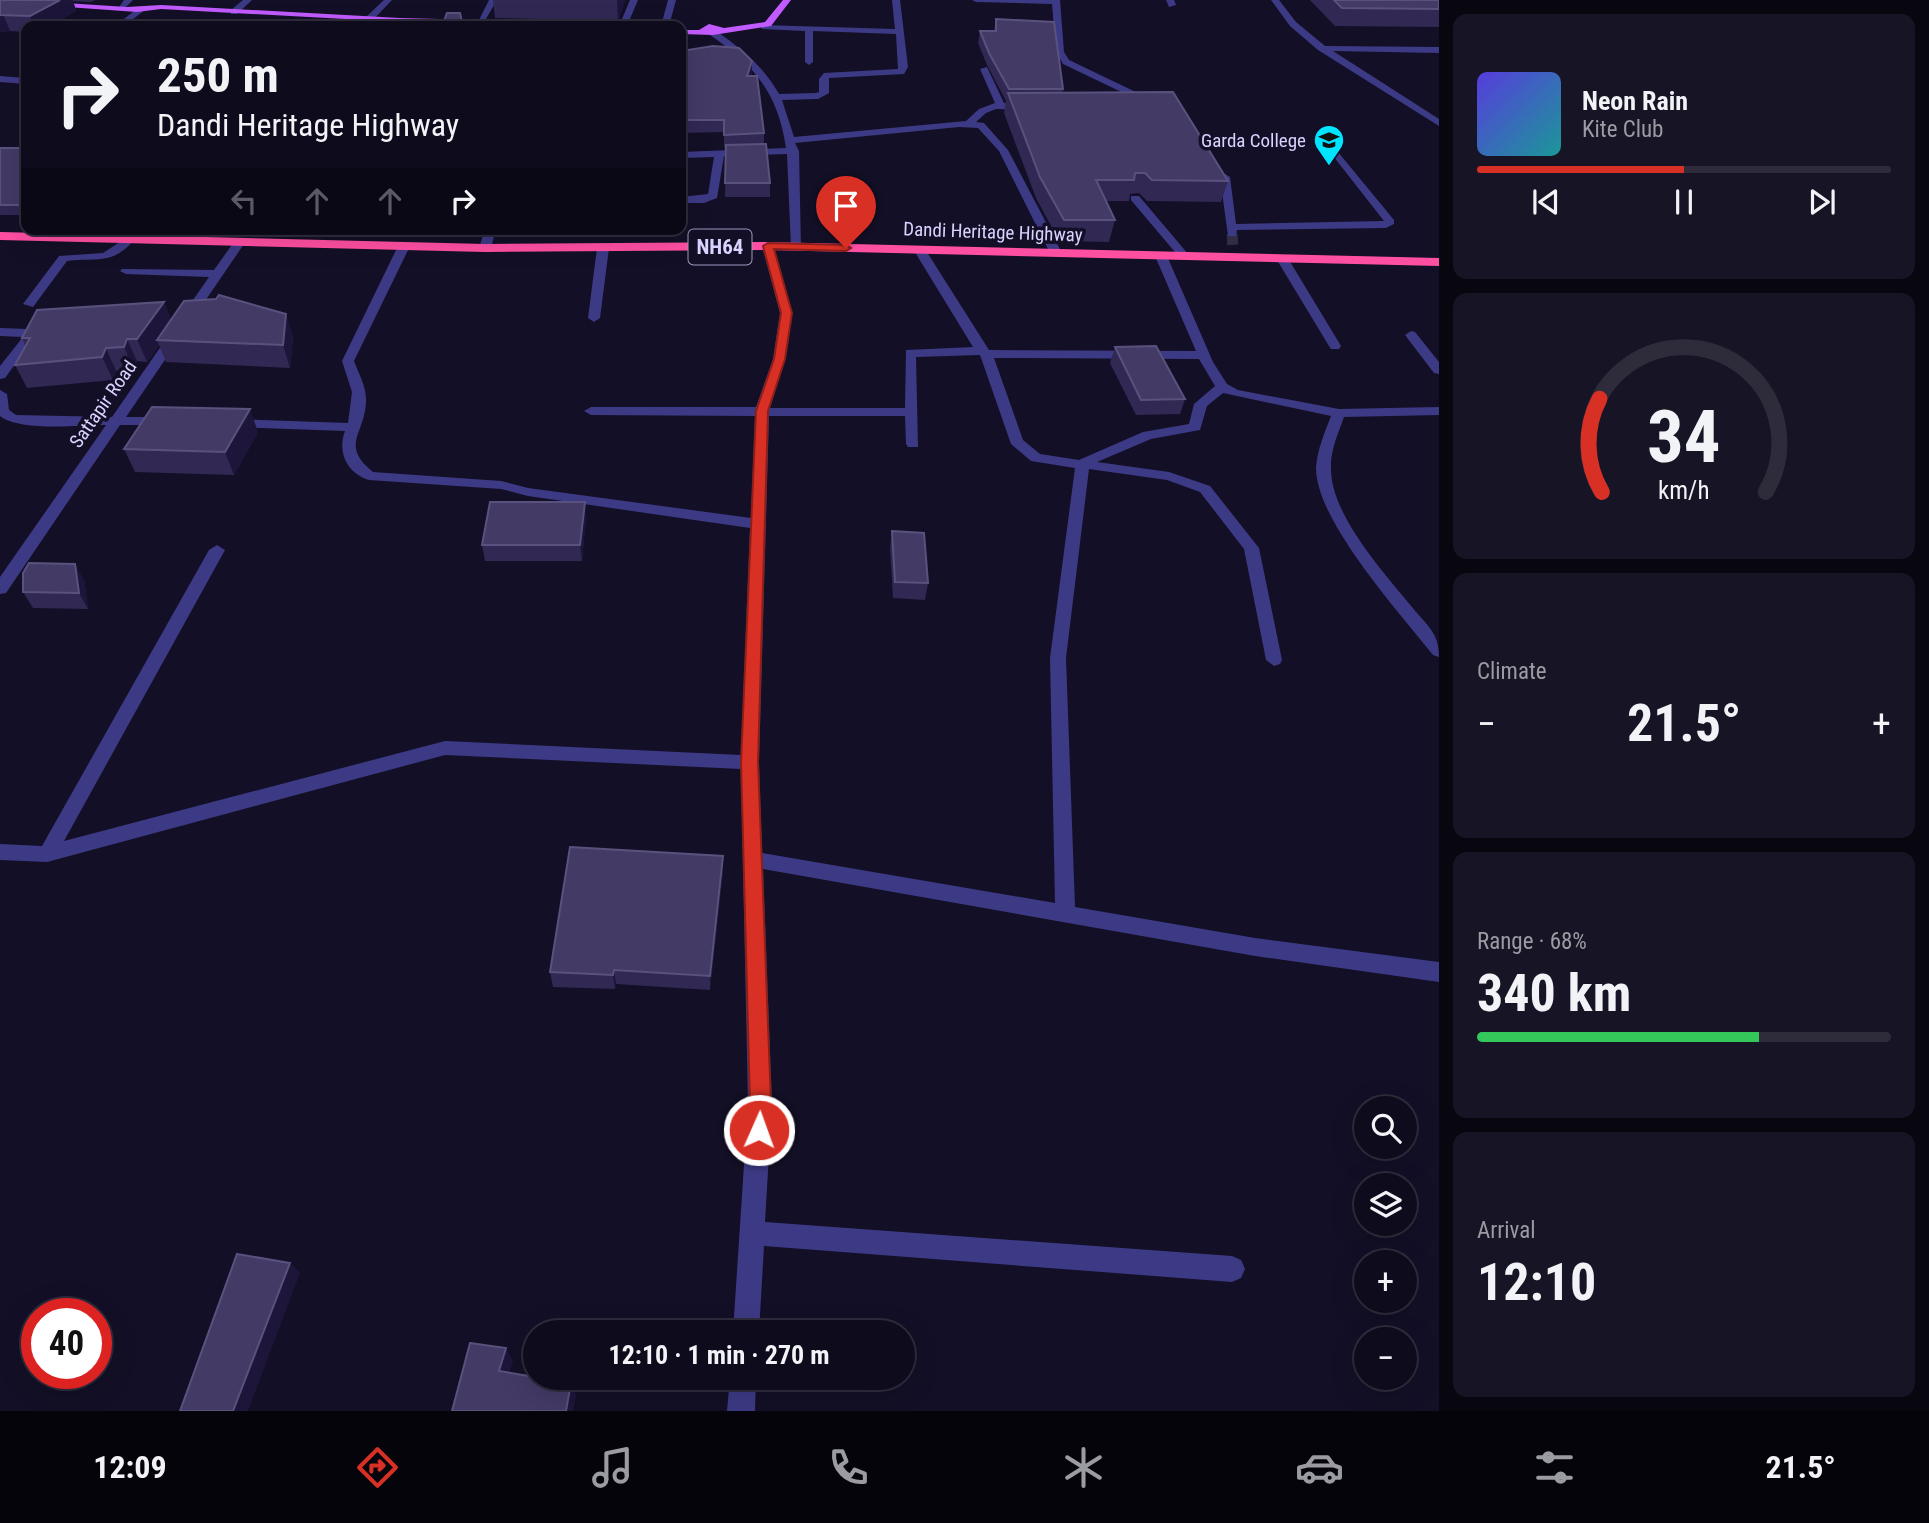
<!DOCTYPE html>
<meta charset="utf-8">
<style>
body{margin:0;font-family:"Roboto Condensed",sans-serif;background:#171425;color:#f1f3f6;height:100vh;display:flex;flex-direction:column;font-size:26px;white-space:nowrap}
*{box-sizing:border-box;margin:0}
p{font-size:23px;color:#9b9ba3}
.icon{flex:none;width:38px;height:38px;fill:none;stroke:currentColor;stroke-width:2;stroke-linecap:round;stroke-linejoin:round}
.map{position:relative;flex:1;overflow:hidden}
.drawer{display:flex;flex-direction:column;gap:14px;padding:14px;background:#08060f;width:490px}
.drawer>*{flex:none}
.top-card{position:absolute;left:21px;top:21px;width:665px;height:214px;border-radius:14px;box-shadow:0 7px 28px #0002,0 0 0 2px #2e2b3b;background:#0e0b1c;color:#f1f3f6;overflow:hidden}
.tools{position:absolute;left:1354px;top:1096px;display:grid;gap:14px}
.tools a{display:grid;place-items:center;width:63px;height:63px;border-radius:50%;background:#0e0b1c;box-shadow:0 7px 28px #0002,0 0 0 2px #2e2b3b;font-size:35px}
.speed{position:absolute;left:21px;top:1298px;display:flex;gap:14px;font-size:35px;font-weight:700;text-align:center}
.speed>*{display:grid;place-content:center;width:91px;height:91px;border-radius:50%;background:#0e0b1c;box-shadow:0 7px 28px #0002,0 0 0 2px #2e2b3b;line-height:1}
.speed .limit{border:10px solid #d22;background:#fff;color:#111}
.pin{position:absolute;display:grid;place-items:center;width:60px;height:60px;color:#fff;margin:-72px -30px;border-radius:50% 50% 50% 0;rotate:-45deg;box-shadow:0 0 7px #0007}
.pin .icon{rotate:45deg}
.me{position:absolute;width:77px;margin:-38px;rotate:2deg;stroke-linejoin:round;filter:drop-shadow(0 0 5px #0008)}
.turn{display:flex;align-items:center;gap:24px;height:147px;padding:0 21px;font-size:32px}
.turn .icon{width:91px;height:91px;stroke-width:2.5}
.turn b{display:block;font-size:49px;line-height:60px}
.lanes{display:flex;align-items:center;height:66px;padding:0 21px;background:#0003;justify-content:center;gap:35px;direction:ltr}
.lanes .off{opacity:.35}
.big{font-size:52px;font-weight:700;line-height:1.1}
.drawer .tile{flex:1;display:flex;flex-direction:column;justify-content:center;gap:10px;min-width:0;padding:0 24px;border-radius:14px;background:#171425}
.drawer .dial{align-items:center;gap:0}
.dial svg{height:182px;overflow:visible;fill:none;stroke:#2e2b3b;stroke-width:7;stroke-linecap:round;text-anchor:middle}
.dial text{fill:#f1f3f6;stroke:none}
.song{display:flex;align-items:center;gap:21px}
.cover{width:84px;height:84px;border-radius:10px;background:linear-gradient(135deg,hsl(250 70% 55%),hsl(180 70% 35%))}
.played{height:7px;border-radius:4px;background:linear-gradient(90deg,#d93025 50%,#2e2b3b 50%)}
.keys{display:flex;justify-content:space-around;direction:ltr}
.heat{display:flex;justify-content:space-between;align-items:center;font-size:38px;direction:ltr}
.charge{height:10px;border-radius:5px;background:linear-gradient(90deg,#34c759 68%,#2e2b3b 0)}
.trip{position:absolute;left:523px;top:1320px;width:392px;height:70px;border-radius:35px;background:#0e0b1c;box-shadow:0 7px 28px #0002,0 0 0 2px #2e2b3b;font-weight:700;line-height:70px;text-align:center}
.menu{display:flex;height:112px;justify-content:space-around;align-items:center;background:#06040b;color:#9b9ba3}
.menu .icon{width:49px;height:49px}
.menu .active{color:#d93025}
.menu b{font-size:32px;color:#f1f3f6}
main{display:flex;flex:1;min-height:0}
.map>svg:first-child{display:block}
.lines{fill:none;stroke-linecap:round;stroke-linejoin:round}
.minor-tunnel{stroke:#312d47;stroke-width:11;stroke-dasharray:11 5;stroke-linecap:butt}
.minor{fill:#3d3a85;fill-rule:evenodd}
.major{fill:#c25bff;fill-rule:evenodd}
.highway{fill:#ff4fa3;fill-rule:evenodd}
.wall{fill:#312854}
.shaded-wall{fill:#1d163a}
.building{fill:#433a66;stroke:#5a527e;stroke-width:2}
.route{fill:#d93025;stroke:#8d1f18;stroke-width:2}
.labels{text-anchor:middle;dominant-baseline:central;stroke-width:7;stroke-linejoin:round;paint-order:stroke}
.far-poi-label{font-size:19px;fill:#d9d4ff;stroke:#130f26;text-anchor:end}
.far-street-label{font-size:19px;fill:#d9d4ff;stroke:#130f26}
.shield{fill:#130f26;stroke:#9e99be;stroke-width:2}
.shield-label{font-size:21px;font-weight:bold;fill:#d9d4ff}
</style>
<main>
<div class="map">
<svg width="1439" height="1411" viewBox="0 0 1439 1411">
<rect width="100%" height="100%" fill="#130f26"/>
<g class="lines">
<polyline class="minor-tunnel" points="1232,234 1233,248"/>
<g class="minor">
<polygon points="124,0 133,0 123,10 117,10"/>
<polygon points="243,0 252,0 237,14 231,14 231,10"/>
<polygon points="384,0 392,0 372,21 366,21 366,17"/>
<polygon points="489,0 497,0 483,24 477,24"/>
<polygon points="630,0 638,0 627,26 619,26"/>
<polygon points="668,0 676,0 669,26 661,26"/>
<path d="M 892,0 L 900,0 L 908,67 L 904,74 L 829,78 L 829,93 L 818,99 L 782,100 L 794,137 L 966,121 L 979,109 L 995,103 L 980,69 L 987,67 L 1004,103 L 1034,107 L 1029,110 L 996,109 L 986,113 L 976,122 L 984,123 L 1008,150 L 1062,253 L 1060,255 L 1050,253 L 999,151 L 978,128 L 959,127 L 795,143 L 799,151 L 801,249 L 791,247 L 787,154 L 724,156 L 717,198 L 704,203 L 681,203 L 681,197 L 708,194 L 714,157 L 681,158 L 681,152 L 786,148 C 778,93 755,66 710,35 L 710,31 L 716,31 C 742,49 763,66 779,94 L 816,93 L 819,92 L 819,79 L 824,73 L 898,69 L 896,34 L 813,31 L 813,62 L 809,65 L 805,62 L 805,31 L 762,29 L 759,25 L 895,29 Z"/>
<polygon points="972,0 1060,0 1064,52 1069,60 1142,95 1150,102 1149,106 1141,108 1140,103 1136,99 1063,64 1056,52 1052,4 976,2"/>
<polygon points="1166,0 1174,0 1176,5 1169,7"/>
<polygon points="1271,0 1279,0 1296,22 1325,46 1439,47 1439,53 1333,51 1439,119 1439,126 1318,50 1290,26"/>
<polygon points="138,8 145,10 124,26 115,26"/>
<polygon points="297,19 304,21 300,26 292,26"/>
<polygon points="396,24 400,26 391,26 392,24"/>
<polygon points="0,76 26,78 26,84 0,82"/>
<polygon points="1324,135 1394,220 1394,224 1386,228 1237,230 1236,236 1228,236 1220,177 1225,174 1230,177 1236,224 1384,221 1319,138"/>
<polygon points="1131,196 1139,196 1188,254 1188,258 1180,258 1131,200"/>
<polygon points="485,229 496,229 491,248 485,251 479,248"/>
<path d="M 129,236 L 135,239 C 112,266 97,257 67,261 L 33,307 L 23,304 L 59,256 L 103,253 Z"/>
<path d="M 236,239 L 246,241 L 126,417 L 164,417 L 171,421 L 164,425 L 120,425 L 6,593 L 0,594 L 0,577 L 106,425 C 79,425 21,432 0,416 L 0,390 L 7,394 L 9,410 L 16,415 L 112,417 L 209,277 L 126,274 L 120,271 L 122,269 L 214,270 Z"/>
<path d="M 404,243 L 410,246 L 354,361 C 359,375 367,387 366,403 C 364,435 340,445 373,472 L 501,481 L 528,488 L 751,518 L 755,416 L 591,415 L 584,411 L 591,407 L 756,407 L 773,359 L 780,313 L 762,246 L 768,243 L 774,246 L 792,313 L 785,359 L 770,408 L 905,408 L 906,350 L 973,347 L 913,249 L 919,246 L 925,249 L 989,350 L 1196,351 L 1155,256 L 1161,253 L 1167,256 L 1213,362 L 1227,384 L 1238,390 L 1339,409 L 1439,407 L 1439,415 L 1344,417 C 1338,434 1330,451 1331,469 C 1331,515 1384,573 1412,607 C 1427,626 1439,632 1439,657 L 1433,655 C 1400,613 1316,521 1316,468 C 1317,450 1325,432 1331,416 L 1223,393 L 1207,406 L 1200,430 L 1151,439 L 1097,462 L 1169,472 L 1210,486 L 1259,548 L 1282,660 L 1280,664 L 1274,666 L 1266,660 L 1244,549 L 1200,492 L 1167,480 L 1089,469 L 1066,658 L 1075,907 L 1255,938 L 1439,962 L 1439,982 L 1255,956 L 763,869 L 772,1104 L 765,1222 L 1232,1256 L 1241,1260 L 1245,1269 L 1241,1278 L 1232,1282 L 764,1246 L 759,1332 L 733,1332 L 748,1104 L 741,769 L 445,755 L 47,862 L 0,860 L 0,844 L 42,846 L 209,550 L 217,545 L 225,550 L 64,841 L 445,741 L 741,755 L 750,528 L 528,496 L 501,489 L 369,480 C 347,473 337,452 345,431 L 234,427 L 227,423 L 234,419 L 348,423 L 352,392 L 342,361 L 398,246 ZM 980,355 L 1011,444 L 1031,461 L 1075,468 L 1050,658 L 1055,903 L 762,853 L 759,762 L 769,416 L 905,416 L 906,444 L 908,447 L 918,447 L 916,357 ZM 994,358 L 1199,359 L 1215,386 L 1194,404 L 1189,424 L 1143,432 L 1079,460 L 1040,454 L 1023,440 Z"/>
<polygon points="603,245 609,248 600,318 594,322 588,318 597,248"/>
<polygon points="1283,257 1289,260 1341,346 1339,349 1331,349 1329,346 1277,260"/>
<polygon points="0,328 27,329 31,330 35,337 5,378 0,379 0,366 23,337 0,336"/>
<polygon points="1411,331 1415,332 1439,362 1439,374 1434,373 1405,335"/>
<polygon points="730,1377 756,1377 755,1411 727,1411"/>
</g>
<g class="major">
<polygon points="783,0 791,0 771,26 713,35 681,34 681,30 699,30 709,24 724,28 765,22"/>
<polygon points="50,2 127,7 161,5 400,18 650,24 654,26 400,22 161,9 137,12 53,6"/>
</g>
<polygon class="highway" points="0,232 485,244 768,242 1439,258 1439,266 768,250 485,252 0,240"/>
</g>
<g class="wall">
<polygon points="0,0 95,0 91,2 73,1 76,11 49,26 26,26 26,32 10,31 0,32"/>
<polygon points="493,0 625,0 618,21 495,18"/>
<polygon points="1310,0 1439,0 1439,27 1335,26"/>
<polygon points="996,19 1063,89 1062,93 1228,181 1221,202 1147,201 1139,193 1130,194 1129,201 1106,201 1115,220 1109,242 1059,241 1036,198 1004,113 1006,101 987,65 978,43 980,31 994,31"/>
<polygon points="681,51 752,73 751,76 764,133 764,144 770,183 770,197 725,197 726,148 724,148 724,132 681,133"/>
<rect x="0" y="148" width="26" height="67"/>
<polygon points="162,229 206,229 204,233 164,233"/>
<polygon points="316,229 353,229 316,230"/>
<polygon points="164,302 171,320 293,336 290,368 166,362 159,345 147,362 137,361 134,370 116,371 113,380 27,388 15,365 25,346 22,338"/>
<polygon points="1115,347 1185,399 1180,414 1136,415 1110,363"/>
<polygon points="258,432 234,475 135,472 124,449"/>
<polygon points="586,518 582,561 485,561 482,545"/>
<polygon points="892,531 928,583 925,600 893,598 890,548"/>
<polygon points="84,580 88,609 33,608 23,592"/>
<polygon points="723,856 723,871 710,990 616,984 615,989 553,987 550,972"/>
</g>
<g class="shaded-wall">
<polygon points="60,0 73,0 76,11 49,26 34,26 30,16"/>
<polygon points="617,0 625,0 618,21"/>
<polygon points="3,14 10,31 0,32 0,15"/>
<polygon points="752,61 752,73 746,89 747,76"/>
<polygon points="164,302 173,325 157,340 159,345 147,362 137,339"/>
<polygon points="286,314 293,336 290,368 283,345"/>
<polygon points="127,339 137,361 134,370 124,347"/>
<polygon points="106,348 116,371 113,380 102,357"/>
<polygon points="250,409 258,432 234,475 225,452"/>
<polygon points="585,502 586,518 582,561 580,545"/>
<polygon points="75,564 84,580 88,609 79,593"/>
<polygon points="723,856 723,871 710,990 710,976"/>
<polygon points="614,970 616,984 615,989 613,975"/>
<polygon points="290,1263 300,1273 248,1411 233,1411"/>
<polygon points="506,1348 513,1361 507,1383 499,1371"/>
<polygon points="571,1383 576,1395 573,1411 566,1411"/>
</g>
<g class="building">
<polygon points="0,0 60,0 30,16 0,15"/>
<polygon points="1334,0 1439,0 1439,9 1342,8"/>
<polygon points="447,13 460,13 463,26 442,26"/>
<polygon points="996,19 1054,22 1063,89 1009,89 989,53 980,31 996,31"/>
<polygon points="212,24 275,25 274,26 209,26"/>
<polygon points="713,46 739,48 752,61 747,76 757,76 764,133 724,135 724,120 681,120 681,92 685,92 681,81 681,51"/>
<polygon points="1173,92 1228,181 1152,180 1145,173 1135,173 1134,180 1096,180 1115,220 1064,220 1040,177 1008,93"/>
<polygon points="766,144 770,183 725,183 726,145"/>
<rect x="0" y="148" width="26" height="57"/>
<polygon points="219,295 286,314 283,345 157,340 184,301 216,299"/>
<polygon points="164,302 137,339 127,339 124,347 106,348 102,357 15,365 30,338 22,338 37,310"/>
<polygon points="1156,346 1185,399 1141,400 1115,347"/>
<polygon points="152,407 250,409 225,452 124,449"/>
<polygon points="490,502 585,502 580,545 482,545"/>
<polygon points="892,531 924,533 928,583 895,582"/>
<polygon points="29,563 75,564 79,593 23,592 23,573"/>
<polygon points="570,847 723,856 710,976 614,970 613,975 550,972"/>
<polygon points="237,1254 290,1263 233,1411 180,1411"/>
<polygon points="470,1343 506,1348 499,1371 571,1383 566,1411 452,1411"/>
</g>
<polygon class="route" points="768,243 846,245 851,248 846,251 774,249 792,313 785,359 768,411 758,762 771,1104 766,1137 759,1141 751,1137 748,1130 750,1104 741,762 756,411 774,359 781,313 763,246"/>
<defs>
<g id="university-pin" transform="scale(1.575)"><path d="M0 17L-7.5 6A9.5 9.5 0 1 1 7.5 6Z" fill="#00e5ff" stroke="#130f26"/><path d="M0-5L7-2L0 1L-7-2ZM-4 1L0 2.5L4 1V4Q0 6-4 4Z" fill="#111"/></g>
</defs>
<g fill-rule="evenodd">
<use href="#university-pin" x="1329" y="140"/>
</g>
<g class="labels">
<g class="far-poi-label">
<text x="1306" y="140">Garda College</text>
</g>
<g class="far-street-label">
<text transform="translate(993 232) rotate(2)">Dandi Heritage Highway</text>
<text transform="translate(103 404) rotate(-55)">Sattapir Road</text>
</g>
<rect class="shield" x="688.5" y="229.5" width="63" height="35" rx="5"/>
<g class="shield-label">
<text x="720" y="247">NH64</text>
</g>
</g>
</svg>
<div class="tools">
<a><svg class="icon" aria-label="search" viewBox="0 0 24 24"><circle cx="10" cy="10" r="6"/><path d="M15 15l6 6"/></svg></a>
<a><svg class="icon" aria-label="layers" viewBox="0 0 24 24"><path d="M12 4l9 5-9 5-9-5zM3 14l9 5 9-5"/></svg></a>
<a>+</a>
<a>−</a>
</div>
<div class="speed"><div class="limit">40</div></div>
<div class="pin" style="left:846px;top:248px;background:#d93025"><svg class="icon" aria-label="arrive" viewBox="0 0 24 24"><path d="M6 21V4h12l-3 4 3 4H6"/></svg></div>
<svg class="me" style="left:759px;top:1130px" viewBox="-20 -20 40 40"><circle r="17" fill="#d93025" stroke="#fff" stroke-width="3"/><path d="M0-11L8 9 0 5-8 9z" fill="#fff"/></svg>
<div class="trip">12:10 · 1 min · 270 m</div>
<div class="top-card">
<div class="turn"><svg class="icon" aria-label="right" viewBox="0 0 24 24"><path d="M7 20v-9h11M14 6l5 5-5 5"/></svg><div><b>250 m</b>Dandi Heritage Highway</div></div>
<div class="lanes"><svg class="icon off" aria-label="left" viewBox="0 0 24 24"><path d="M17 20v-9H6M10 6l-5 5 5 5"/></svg><svg class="icon off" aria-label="ahead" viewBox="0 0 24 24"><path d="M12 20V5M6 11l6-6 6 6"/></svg><svg class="icon off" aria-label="ahead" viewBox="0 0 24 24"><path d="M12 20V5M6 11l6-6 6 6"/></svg><svg class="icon" aria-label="right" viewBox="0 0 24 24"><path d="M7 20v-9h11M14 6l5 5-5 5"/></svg></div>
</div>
</div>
<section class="drawer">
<div class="tile">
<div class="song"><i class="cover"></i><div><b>Neon Rain</b><p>Kite Club</p></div></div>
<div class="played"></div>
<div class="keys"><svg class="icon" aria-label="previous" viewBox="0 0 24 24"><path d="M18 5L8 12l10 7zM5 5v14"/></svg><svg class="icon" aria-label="pause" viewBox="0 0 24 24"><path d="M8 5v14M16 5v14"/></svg><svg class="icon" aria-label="next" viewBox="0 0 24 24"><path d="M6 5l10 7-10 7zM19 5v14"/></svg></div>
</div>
<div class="tile dial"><svg viewBox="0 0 100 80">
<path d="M14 69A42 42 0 1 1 86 69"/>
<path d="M14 69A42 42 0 0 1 13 28" stroke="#d93025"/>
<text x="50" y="56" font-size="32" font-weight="700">34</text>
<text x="50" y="72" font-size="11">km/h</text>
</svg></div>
<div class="tile"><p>Climate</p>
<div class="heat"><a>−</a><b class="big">21.5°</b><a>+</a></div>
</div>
<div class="tile"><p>Range · 68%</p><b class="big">340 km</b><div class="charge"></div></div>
<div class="tile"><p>Arrival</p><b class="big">12:10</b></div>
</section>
</main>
<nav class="menu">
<b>12:09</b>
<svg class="icon active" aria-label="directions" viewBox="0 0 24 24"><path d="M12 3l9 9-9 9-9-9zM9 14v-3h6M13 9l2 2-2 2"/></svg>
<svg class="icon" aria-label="music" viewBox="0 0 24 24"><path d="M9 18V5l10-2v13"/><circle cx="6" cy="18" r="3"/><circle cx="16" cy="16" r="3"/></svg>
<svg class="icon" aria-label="phone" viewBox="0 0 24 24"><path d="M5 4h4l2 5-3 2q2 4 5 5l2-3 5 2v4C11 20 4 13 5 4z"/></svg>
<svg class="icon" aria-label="climate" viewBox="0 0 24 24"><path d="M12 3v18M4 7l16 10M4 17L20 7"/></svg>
<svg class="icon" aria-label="car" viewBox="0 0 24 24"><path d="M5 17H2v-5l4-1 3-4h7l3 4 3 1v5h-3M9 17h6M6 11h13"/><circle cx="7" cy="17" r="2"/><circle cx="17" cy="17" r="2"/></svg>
<svg class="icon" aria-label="filters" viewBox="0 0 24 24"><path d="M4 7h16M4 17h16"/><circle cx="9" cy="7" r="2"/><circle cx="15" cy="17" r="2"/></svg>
<b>21.5°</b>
</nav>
